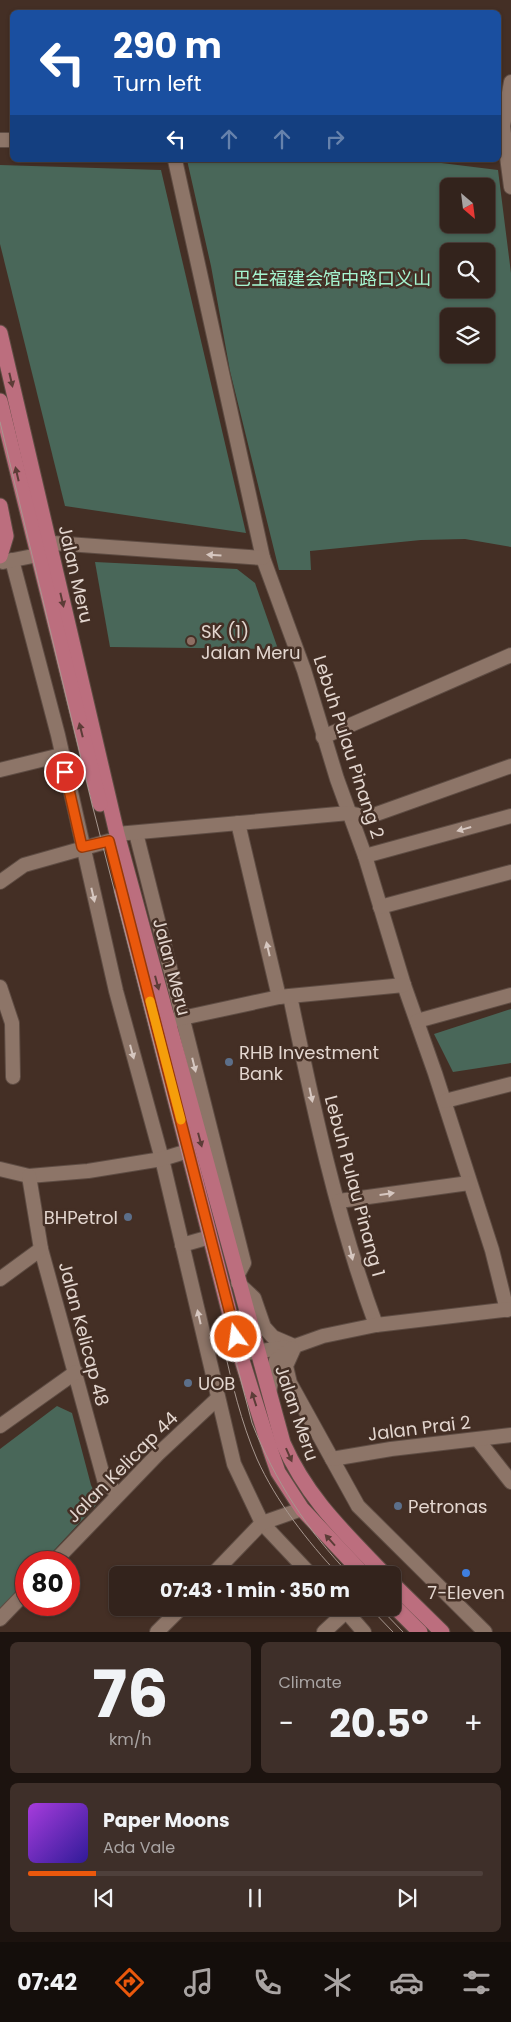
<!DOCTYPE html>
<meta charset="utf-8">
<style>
body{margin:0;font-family:Poppins,"Noto Sans SC",sans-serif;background:#3e2f29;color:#f1f3f6;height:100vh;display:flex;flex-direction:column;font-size:19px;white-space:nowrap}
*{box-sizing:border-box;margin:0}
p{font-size:16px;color:#a9a4a3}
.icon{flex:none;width:28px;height:28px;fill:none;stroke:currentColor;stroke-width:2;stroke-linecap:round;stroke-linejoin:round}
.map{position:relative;height:1632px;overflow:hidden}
.drawer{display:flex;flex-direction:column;gap:10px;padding:10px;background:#1c130f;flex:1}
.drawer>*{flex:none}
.guide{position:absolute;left:10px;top:10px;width:491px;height:152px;border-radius:8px;box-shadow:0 1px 4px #0004,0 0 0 1px #4e403b;background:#1a4fa0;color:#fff;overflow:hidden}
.needle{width:32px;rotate:152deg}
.buttons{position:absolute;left:440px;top:178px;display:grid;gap:10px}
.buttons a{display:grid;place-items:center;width:55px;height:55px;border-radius:8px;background:#33231c;box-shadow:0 1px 4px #0004,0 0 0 1px #4e403b;font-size:25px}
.speed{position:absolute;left:15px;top:1551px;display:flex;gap:10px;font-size:25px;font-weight:700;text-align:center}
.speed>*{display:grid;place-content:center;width:65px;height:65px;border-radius:50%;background:#33231c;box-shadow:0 1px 4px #0004,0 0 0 1px #4e403b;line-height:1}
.speed .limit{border:8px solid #d22;background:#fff;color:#111}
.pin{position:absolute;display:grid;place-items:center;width:42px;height:42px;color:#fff;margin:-21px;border:2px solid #fff;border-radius:50%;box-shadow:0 1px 5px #0007}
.me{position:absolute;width:55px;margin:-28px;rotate:346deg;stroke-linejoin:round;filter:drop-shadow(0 0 4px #0008)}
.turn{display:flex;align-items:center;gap:18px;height:105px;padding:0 20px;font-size:22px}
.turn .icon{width:65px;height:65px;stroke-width:2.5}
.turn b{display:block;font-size:35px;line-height:42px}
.lanes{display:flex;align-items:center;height:48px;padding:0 20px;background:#0003;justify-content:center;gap:25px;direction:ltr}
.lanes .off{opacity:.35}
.big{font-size:38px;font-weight:700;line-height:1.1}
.drawer .card{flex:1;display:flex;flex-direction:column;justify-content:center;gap:8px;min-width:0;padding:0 18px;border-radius:8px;background:#3e2f29}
.drawer .dial{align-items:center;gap:0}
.dial b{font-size:65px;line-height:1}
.song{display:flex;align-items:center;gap:15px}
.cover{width:60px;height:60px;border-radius:8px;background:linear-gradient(135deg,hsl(280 70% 55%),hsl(250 70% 35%))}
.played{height:5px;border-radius:2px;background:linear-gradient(90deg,#ea580c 15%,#4e403b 15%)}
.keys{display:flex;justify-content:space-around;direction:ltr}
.heat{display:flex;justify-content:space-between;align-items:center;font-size:28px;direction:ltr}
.drawer .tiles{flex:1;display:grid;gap:10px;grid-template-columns:1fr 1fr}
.card:last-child{grid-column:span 2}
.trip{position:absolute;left:109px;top:1566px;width:292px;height:50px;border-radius:8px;background:#33231c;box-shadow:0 1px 4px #0004,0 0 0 1px #4e403b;font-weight:700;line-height:50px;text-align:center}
.tabs{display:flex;height:80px;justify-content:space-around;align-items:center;background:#140e0b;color:#a9a4a3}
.tabs .icon{width:35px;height:35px}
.tabs .selected{color:#ea580c}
.tabs b{font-size:22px;color:#f1f3f6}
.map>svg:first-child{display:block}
.green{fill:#496759;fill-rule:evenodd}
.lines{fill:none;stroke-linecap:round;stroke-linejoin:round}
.minor-casing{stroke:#5e4c43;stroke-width:16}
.trunk-casing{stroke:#5e4c43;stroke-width:17}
.minor{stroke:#8d7568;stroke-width:14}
.trunk{stroke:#bc6e7e;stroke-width:15}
.tram{stroke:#a7978f;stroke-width:1}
.oneway{fill:#5c3c37}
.oneway2{fill:#d6c7c0}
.route-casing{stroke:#983908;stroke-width:12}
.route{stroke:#ea580c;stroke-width:9}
.slow{stroke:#f59e0b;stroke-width:9}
.education-dot{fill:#8d6e63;stroke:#442f25;stroke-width:2}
.service-dot{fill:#5c6f8a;stroke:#442f25;stroke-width:2}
.shop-dot{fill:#3f7fe0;stroke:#442f25;stroke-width:2}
.labels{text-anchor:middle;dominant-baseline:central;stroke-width:5;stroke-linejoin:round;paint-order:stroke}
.park-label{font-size:18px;fill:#a5f5d0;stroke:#442f25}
.street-label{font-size:18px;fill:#e3d6cf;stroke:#442f25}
.poi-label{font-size:18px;fill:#e3d6cf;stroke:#442f25;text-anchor:start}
</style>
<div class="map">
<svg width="511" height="1632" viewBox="0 0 511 1632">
<rect width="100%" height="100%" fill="#442f25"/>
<g class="green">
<path d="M 187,160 L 417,160 L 498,170 L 511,273 L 511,547 L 465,539 L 421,540 L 310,551 L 311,570 L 279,570 L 230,371 L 211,266 ZM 449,186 L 486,186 L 486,224 L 449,224 ZM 449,251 L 486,251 L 486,289 L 449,289 ZM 449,316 L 486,316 L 486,354 L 449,354 Z"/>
<polygon points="0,165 161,170 246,533 65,506 0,244"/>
<polygon points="95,562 237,569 255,583 278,649 110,647"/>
<polygon points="511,1009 511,1063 453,1072 434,1034"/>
<polygon points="57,1406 72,1413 91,1485 99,1502 43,1562 26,1562 26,1580 0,1609 0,1449"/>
</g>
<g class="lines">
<g class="minor-casing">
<g id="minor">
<polyline points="511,82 503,126 511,187"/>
<polyline points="0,140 12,140"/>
<polyline points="175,160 263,558 304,670 337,779 365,856 404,985 435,1073 492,1250 507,1310"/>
<polyline points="39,542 263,558"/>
<polyline points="12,560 58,735 116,991 162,1159 234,1464 262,1523 311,1575"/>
<polyline points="3,562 48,553"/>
<polyline points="323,737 511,655"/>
<polyline points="0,770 61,755"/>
<polyline points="238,823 279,997"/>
<polyline points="136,833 244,1263 237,1276"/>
<polyline points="117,834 349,813 368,817 511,766"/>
<polyline points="365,856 511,816"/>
<polyline points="0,882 24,865 109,841"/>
<polyline points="380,907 511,872"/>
<polyline points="0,987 12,1023 13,1077"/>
<path d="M 290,996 C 313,1107 337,1219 376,1325"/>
<polyline points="173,1020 279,997 404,985"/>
<polyline points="417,1021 511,995"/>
<polyline points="445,1101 511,1084"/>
<polyline points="0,1169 29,1176 88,1171 162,1159 188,1151"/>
<polyline points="29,1176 41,1249 105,1483 119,1494"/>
<polyline points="339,1201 469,1183"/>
<polyline points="182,1245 210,1237"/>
<polyline points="0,1279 41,1249"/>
<polyline points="238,1283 254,1298 264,1327 273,1337 294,1346"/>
<polyline points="295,1346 286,1366 290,1383 358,1506 485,1632"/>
<polyline points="240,1354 295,1346 323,1336 376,1325 511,1309"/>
<polyline points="269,1392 276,1360 292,1348"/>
<polyline points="0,1426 76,1372"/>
<polyline points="478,1440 511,1482"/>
<polyline points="332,1459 391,1449 511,1435"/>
<polyline points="54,1562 158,1454 217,1399"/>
<polyline points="212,1575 262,1523 302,1509"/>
<polyline points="343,1608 364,1632"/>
<polyline points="0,1619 26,1592"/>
<polyline points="157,1632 181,1608"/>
<polyline points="324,1632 350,1608"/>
</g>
</g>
<g class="trunk-casing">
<g id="trunk">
<path d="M 0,333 L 117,834 L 283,1443 C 307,1498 344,1532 385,1575"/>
<polyline points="0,401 100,804"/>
<polyline points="0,506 6,536 0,556"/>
<polyline points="122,891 240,1354 270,1449 278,1472 302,1509 364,1575"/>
<polyline points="392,1583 442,1632"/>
<polyline points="392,1604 420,1632"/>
</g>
</g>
<use href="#minor" class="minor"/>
<use href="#trunk" class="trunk"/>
<g class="tram">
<path d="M 0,422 L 93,808 L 252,1423 C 275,1481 307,1530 350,1575"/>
<path d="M 223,1344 C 232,1383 241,1422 257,1459 C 276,1501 307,1541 339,1575"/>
<polyline points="370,1608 393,1632"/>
<polyline points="380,1608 403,1632"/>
</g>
</g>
<defs><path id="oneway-solid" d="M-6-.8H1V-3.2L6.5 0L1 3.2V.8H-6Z" transform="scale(1.25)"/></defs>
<g class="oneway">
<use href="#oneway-solid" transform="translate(11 380) rotate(77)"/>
<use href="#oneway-solid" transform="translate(17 474) rotate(-103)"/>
<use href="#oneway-solid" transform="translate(62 600) rotate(77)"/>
<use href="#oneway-solid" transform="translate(81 730) rotate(-104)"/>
<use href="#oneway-solid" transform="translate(157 983) rotate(75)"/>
<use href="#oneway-solid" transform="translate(200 1140) rotate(75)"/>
<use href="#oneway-solid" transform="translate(254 1399) rotate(-108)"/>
<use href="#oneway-solid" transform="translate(289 1455) rotate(66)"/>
<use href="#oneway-solid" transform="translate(330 1540) rotate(-132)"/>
</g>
<g class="oneway2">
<use href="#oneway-solid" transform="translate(214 555) rotate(-176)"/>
<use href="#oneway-solid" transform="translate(464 829) rotate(164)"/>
<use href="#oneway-solid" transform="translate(93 895) rotate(77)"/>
<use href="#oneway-solid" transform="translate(268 949) rotate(-103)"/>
<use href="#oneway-solid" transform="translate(132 1052) rotate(75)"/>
<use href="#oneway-solid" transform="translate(194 1065) rotate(76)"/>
<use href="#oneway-solid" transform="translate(311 1095) rotate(78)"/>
<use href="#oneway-solid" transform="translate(387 1194) rotate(-8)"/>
<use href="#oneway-solid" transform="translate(351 1253) rotate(76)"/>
<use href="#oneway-solid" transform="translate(199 1317) rotate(-103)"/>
</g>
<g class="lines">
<g class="route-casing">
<polyline id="route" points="65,772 82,847 109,841 236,1337"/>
</g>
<use href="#route" class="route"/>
<polyline class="slow" points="150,1001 181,1120"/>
</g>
<circle class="education-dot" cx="191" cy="641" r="5"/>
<g class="service-dot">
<circle cx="229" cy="1062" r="5"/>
<circle cx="128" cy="1217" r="5"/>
<circle cx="188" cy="1383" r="5"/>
<circle cx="398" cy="1506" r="5"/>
</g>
<circle class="shop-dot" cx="466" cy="1573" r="5"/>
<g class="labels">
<g class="park-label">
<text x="332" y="278">巴生福建会馆中路口义山</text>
</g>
<g class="street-label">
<text transform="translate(76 574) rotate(77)">Jalan Meru</text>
<text transform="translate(349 747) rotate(72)">Lebuh Pulau Pinang 2</text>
<text transform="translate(172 967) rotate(75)">Jalan Meru</text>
<text transform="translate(355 1186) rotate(75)">Lebuh Pulau Pinang 1</text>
<text transform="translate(84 1334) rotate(75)">Jalan Kelicap 48</text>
<text transform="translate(297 1413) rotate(71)">Jalan Meru</text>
<text transform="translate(419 1428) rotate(-7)">Jalan Prai 2</text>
<text transform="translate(122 1467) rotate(-45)">Jalan Kelicap 44</text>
</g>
<g class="poi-label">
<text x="201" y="631">SK (1)<tspan x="201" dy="21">Jalan Meru</tspan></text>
<text x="239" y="1052">RHB Investment<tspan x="239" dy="21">Bank</tspan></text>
<text x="118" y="1217" text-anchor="end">BHPetrol</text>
<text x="198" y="1383">UOB</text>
<text x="408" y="1506">Petronas</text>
<text x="466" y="1592" text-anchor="middle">7-Eleven</text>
</g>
</g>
</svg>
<div class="buttons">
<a><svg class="needle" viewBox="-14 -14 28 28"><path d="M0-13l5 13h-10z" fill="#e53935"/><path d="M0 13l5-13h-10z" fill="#a9a4a3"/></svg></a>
<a><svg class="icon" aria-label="search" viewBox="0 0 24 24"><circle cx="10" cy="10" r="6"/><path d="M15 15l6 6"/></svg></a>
<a><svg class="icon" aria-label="layers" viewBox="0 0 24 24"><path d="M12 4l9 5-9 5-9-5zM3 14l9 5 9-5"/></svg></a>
</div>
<div class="speed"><div class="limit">80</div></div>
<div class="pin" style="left:65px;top:772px;background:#d93025"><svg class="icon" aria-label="arrive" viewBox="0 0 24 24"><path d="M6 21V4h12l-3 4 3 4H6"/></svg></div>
<svg class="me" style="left:236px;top:1337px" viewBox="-20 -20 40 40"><circle r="17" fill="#ea580c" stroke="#fff" stroke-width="3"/><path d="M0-11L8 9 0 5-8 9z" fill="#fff"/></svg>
<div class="trip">07:43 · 1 min · 350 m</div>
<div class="guide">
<div class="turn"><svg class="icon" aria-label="left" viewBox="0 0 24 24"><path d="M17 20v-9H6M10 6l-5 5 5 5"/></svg><div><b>290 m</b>Turn left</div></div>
<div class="lanes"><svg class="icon" aria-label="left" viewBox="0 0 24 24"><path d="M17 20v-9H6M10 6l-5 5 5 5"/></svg><svg class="icon off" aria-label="ahead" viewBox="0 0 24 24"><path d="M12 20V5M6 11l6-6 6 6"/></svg><svg class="icon off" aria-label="ahead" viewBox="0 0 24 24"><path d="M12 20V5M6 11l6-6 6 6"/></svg><svg class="icon off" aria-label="right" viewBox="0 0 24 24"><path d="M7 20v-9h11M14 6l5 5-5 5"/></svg></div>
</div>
</div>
<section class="drawer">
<div class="tiles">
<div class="card dial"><b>76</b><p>km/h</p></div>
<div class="card"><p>Climate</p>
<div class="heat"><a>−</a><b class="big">20.5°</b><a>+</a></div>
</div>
<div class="card">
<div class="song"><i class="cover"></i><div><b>Paper Moons</b><p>Ada Vale</p></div></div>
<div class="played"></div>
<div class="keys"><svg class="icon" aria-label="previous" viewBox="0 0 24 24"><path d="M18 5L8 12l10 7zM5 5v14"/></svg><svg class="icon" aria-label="pause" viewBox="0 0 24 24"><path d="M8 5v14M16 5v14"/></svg><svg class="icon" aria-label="next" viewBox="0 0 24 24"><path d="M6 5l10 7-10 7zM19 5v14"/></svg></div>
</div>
</div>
</section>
<nav class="tabs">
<b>07:42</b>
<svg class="icon selected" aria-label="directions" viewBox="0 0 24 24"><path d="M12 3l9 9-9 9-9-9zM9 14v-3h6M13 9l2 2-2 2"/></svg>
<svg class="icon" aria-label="music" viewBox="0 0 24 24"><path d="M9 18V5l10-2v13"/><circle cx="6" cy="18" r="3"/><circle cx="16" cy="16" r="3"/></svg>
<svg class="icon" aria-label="phone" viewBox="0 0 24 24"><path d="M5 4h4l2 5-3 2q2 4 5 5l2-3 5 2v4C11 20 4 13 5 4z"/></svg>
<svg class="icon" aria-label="climate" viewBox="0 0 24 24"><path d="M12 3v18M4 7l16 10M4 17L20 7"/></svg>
<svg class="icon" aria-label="car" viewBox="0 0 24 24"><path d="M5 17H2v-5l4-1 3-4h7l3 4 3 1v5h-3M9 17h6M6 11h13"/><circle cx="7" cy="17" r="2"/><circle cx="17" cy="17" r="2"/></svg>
<svg class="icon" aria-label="filters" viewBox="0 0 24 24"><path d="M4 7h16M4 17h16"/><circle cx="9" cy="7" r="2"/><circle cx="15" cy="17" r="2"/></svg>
</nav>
